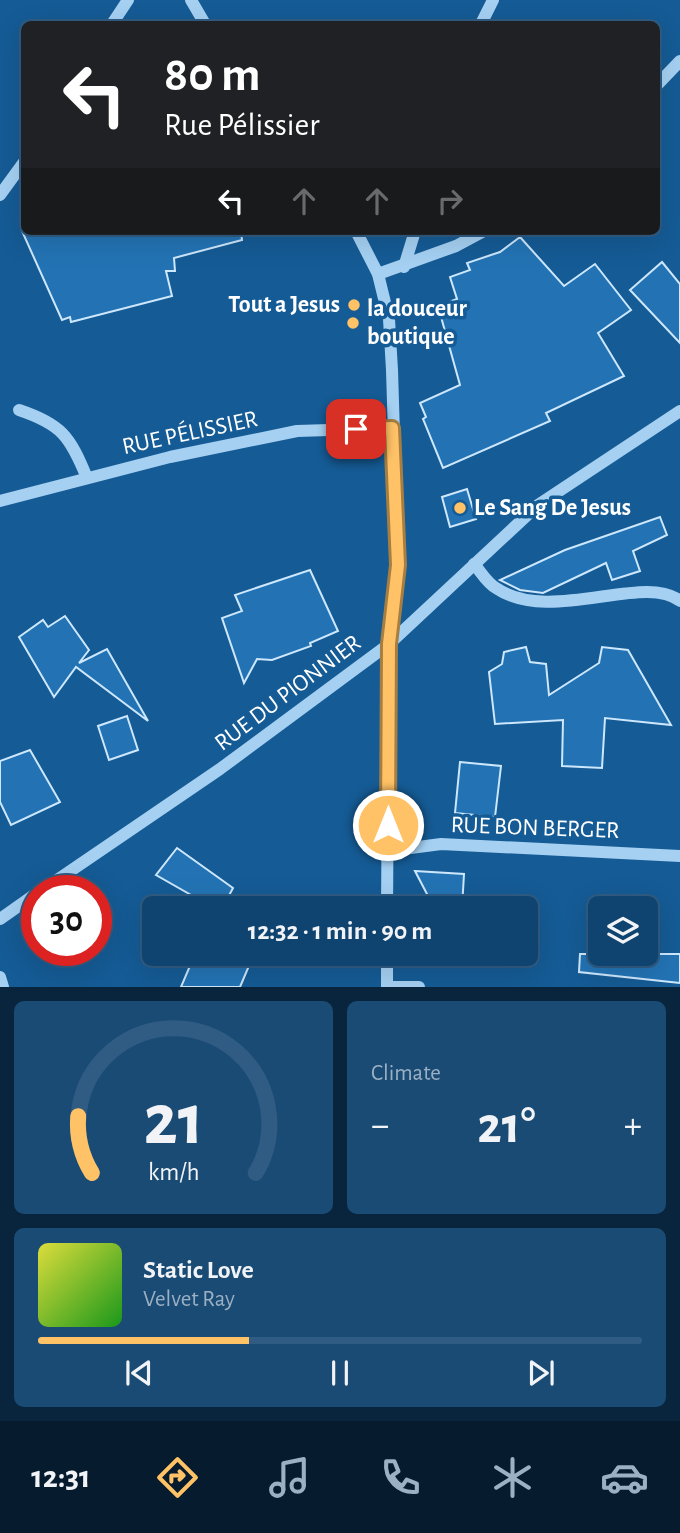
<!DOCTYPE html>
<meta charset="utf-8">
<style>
body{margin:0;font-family:"Alegreya Sans",sans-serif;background:#194b75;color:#f1f3f6;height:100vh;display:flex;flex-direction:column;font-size:26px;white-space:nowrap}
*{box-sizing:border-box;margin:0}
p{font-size:23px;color:#9cb0c3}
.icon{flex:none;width:38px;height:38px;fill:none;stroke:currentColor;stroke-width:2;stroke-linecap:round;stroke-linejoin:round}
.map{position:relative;height:987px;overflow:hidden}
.side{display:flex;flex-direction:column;gap:14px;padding:14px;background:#09253e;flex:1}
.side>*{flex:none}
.top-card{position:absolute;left:21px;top:21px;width:639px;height:214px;border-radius:10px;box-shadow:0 7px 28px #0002,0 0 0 2px #305c83;background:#202124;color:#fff;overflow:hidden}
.controls{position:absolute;left:588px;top:896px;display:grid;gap:14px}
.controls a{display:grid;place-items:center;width:70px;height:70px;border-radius:10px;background:#104470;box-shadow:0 7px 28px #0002,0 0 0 2px #305c83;font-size:35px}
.speed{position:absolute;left:21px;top:875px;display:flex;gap:14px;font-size:35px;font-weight:700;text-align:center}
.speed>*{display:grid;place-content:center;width:91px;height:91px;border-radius:50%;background:#104470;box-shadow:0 7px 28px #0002,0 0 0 2px #305c83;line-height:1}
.speed .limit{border:10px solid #d22;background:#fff;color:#111}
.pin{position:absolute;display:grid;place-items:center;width:60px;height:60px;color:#fff;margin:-30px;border-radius:14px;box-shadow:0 4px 10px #0006}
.me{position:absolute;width:77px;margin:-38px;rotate:0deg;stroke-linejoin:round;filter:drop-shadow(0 0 5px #0008)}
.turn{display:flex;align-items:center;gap:24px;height:147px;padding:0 28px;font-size:32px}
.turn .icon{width:91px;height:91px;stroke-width:2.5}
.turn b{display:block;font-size:49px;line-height:60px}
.lanes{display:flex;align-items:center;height:66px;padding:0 28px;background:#0003;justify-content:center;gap:35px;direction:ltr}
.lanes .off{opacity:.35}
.big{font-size:52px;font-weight:700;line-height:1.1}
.side .card{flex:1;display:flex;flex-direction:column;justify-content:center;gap:10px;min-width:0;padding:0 24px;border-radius:10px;background:#194b75}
.side .dial{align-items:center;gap:0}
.dial svg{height:182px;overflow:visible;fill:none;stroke:#305c83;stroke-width:7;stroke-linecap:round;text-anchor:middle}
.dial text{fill:#f1f3f6;stroke:none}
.song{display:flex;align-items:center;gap:21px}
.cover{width:84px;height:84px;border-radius:10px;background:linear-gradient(135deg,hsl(60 70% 55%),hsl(120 70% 35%))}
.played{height:7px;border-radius:4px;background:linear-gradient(90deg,#ffc266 35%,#305c83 35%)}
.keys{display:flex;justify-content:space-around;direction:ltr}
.heat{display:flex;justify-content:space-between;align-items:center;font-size:38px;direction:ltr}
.side .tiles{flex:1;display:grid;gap:14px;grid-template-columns:1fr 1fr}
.card:last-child{grid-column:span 2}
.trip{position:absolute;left:142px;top:896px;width:396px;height:70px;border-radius:10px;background:#104470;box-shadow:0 7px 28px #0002,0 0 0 2px #305c83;font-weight:700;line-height:70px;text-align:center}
.tab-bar{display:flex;height:112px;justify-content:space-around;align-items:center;background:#061b2d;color:#9cb0c3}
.tab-bar .icon{width:49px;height:49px}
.tab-bar .selected{color:#ffc266}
.tab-bar b{font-size:32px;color:#f1f3f6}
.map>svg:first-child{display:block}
.building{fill:#2373b4;stroke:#cde7fc;stroke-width:2}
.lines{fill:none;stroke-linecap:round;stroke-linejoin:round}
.minor{stroke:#a5d0f2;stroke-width:12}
.route-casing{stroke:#a67e42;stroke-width:18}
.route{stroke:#ffc266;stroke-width:12}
.poi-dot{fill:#ffc266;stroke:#155b95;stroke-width:2.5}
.labels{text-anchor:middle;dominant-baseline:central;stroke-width:7;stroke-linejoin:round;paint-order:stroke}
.poi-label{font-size:24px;font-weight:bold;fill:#fff;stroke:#155b95;text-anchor:start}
.street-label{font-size:24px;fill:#fff;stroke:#155b95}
</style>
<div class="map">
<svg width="680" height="987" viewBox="0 0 680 987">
<rect width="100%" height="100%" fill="#155b95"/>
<g class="building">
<polygon points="22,231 241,231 242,240 174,258 175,271 166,271 172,296 71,322 70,317 62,320"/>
<polygon points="520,237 564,286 595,264 631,310 598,333 624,376 546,413 550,421 443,468 423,419 426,417 420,403 460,385 438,306 457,299 450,277 470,270 467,263 500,252"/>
<polygon points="662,262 680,284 680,343 630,290"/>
<polygon points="467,489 476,519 450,527 442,497"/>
<polygon points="660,517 667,535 633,551 640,571 612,580 606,563 543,593 520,590 500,580 565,550"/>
<polygon points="310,570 338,631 310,643 311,646 272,660 257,659 244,683 222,618 242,611 235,595"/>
<polygon points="65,616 89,650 79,663 107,649 148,721 76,667 54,697 19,637 43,620 48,627"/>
<polygon points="526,647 530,662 546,664 549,695 599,663 602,647 628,650 671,725 605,718 602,768 562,766 563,720 495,724 489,672 502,664 504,652"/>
<polygon points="127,716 138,750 109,760 98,726"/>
<polygon points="30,750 60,802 11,825 0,802 0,761"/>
<polygon points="460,762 501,766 495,817 455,813"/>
<polygon points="177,848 233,888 226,901 242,908 214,908 156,875"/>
<polygon points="415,871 464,874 462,908 427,908 427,894"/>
<polygon points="195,954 254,954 240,987 181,987"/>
<polygon points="580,954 680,954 680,983 579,972"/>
</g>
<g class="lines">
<g class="minor">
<polyline points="191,0 205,24"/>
<polyline points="112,24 128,0"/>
<polyline points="481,24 493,0"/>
<polyline points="656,86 680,61"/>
<polyline points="0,195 24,162"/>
<polyline points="356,231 378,274 389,319 392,370 398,564 389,644 387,908"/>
<polyline points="404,267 415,231"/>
<polyline points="378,274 456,246 484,231"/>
<path d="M 19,410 C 61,424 70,436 87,478"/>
<polyline points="0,501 170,457 297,431 392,428"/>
<path d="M 474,564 C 481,572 487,583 496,588 C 550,625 645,572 680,601"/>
<polyline points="388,851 441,844 680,856"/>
<polyline points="41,891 220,769 389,644 538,505 680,411"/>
<polyline points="0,919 37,893"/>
<polyline points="0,977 3,987"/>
<polyline points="387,987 387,954"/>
<polyline points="387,987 419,987"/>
</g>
</g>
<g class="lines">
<g class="route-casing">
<polyline id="route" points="356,429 392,428 398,565 389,644 388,825"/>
</g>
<use href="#route" class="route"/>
</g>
<g class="poi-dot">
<circle cx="354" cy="305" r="7"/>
<circle cx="353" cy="323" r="7"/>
<circle cx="460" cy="508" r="7"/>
</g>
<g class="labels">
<g class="poi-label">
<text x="340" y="305" text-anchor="end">Tout a Jesus</text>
<text x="367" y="309">la douceur<tspan x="367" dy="28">boutique</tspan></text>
<text x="474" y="508">Le Sang De Jesus</text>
</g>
<g class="street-label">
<text transform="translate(190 433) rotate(-12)">RUE PÉLISSIER</text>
<text transform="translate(288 693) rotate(-37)">RUE DU PIONNIER</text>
<text transform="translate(535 828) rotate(2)">RUE BON BERGER</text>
</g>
</g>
</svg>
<div class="controls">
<a><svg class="icon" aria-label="layers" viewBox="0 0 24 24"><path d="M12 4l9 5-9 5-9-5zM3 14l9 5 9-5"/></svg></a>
</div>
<div class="speed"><div class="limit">30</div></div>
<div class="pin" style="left:356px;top:429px;background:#d93025"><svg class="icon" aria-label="arrive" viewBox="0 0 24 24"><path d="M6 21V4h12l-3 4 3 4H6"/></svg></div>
<svg class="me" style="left:388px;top:825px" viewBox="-20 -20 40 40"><circle r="17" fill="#ffc266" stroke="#fff" stroke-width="3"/><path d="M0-11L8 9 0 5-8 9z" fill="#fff"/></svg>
<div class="trip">12:32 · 1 min · 90 m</div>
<div class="top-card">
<div class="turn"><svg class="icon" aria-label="left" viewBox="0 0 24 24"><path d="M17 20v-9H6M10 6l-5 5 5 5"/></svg><div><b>80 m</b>Rue Pélissier</div></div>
<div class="lanes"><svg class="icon" aria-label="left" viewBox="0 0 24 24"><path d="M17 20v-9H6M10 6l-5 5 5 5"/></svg><svg class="icon off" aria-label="ahead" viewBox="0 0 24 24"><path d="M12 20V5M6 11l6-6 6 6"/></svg><svg class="icon off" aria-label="ahead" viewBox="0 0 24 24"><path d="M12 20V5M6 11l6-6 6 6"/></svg><svg class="icon off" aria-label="right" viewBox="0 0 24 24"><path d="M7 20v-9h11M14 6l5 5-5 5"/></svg></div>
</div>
</div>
<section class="side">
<div class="tiles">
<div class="card dial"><svg viewBox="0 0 100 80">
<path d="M14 69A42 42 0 1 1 86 69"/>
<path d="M14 69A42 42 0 0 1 8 44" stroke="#ffc266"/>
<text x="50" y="56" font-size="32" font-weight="700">21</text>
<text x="50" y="72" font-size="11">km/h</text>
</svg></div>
<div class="card"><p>Climate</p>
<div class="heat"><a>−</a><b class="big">21°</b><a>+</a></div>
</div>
<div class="card">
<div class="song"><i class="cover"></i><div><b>Static Love</b><p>Velvet Ray</p></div></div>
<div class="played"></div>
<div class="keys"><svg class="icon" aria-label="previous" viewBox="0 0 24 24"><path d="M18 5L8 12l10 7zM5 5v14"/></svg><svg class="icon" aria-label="pause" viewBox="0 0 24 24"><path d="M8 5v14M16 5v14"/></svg><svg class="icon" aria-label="next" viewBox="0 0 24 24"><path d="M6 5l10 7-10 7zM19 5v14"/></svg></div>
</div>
</div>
</section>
<nav class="tab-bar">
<b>12:31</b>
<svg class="icon selected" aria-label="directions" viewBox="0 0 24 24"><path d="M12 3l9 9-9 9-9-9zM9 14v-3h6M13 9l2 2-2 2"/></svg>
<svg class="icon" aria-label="music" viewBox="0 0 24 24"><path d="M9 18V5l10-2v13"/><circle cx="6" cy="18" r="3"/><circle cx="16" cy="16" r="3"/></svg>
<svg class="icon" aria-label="phone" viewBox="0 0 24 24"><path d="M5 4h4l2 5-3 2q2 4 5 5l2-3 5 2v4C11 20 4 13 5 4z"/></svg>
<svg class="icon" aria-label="climate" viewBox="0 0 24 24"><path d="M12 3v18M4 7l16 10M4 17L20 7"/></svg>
<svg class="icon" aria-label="car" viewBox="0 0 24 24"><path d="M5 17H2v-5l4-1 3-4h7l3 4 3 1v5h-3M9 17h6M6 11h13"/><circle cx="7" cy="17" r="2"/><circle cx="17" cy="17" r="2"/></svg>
</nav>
